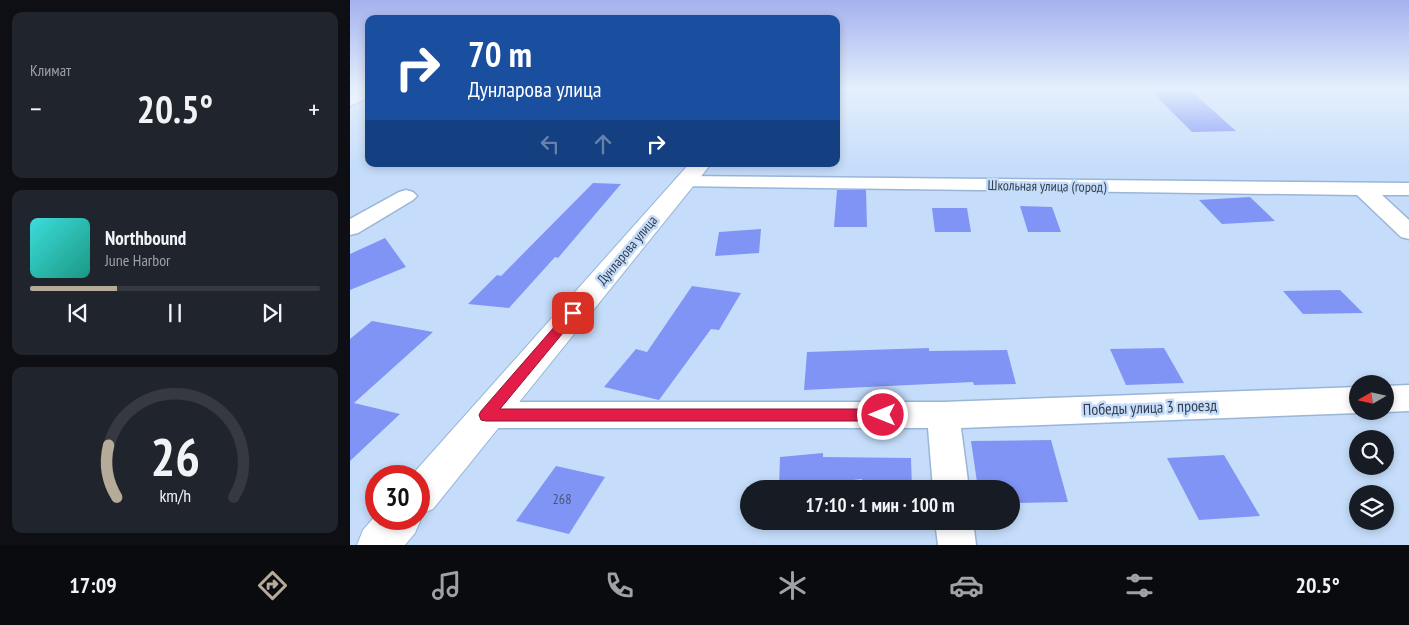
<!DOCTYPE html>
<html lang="ru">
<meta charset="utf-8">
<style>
body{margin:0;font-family:"PT Sans Narrow",sans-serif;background:#20242c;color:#f1f3f6;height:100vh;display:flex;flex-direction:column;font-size:19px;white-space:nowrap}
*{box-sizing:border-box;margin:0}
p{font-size:16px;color:#9ea1a6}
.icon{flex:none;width:28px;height:28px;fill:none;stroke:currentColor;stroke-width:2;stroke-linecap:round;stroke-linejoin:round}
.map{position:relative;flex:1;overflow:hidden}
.panel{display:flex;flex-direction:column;gap:12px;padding:12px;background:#0d0f14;width:350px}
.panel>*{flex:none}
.guide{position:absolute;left:15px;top:15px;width:475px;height:152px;border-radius:10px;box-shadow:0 2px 8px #0003;background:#1a4fa0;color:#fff;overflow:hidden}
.needle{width:32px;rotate:261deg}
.tools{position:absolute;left:999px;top:375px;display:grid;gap:10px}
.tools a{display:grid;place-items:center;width:45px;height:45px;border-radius:50%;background:#171b24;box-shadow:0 2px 8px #0003;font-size:25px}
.speed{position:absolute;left:15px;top:465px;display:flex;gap:10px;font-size:25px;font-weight:700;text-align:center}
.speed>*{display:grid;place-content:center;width:65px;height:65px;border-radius:50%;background:#171b24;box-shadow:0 2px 8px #0003;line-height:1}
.speed .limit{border:8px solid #d22;background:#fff;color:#111}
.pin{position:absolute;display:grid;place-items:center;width:42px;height:42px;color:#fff;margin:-21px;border-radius:10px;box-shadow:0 2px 8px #0006}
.me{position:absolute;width:55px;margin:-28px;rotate:270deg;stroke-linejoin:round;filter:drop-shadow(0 0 4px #0008)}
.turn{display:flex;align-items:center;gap:18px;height:105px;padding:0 20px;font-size:22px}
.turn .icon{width:65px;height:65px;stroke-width:2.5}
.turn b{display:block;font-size:35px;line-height:42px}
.lanes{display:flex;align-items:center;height:48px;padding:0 20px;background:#0003;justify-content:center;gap:25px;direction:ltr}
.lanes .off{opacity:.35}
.big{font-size:38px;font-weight:800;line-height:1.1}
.panel .widget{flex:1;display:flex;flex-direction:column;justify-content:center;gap:8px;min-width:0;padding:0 18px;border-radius:10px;background:#20242c}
.panel .dial{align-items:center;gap:0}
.dial svg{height:130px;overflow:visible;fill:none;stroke:#363941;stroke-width:7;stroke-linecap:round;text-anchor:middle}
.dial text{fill:#f1f3f6;stroke:none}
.song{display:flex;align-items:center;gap:15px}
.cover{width:60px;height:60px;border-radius:8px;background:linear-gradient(135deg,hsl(180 70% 55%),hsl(170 70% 35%))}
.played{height:5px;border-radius:2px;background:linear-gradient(90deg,#b6aa98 30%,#363941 30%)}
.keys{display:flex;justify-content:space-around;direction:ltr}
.heat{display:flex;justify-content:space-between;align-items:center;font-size:28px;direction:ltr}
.trip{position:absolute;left:390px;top:480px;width:280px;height:50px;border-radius:25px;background:#171b24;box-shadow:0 2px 8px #0003;font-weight:800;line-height:50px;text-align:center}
.tabs{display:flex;height:80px;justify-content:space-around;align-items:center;background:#090b0e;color:#9ea1a6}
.tabs .icon{width:35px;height:35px}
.tabs .active{color:#b6aa98}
.tabs b{font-size:22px;color:#f1f3f6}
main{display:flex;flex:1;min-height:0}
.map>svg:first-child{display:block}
.building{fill:#8094f5}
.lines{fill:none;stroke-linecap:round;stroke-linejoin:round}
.minor-casing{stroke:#99b5d8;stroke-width:3}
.secondary-casing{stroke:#99b5d8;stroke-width:2}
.minor{fill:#fff;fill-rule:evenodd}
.secondary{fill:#fff;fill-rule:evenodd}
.route{fill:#e11d48;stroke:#92132f}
.labels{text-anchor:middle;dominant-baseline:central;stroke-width:5;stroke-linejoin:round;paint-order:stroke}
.street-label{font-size:14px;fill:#323e4d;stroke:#c5ddfa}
.near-number-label{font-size:14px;fill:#465477}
.near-street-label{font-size:16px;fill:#323e4d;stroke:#c5ddfa}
</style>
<main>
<section class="panel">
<div class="widget"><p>Климат</p>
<div class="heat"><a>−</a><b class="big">20.5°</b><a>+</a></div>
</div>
<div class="widget">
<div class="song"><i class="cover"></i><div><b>Northbound</b><p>June Harbor</p></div></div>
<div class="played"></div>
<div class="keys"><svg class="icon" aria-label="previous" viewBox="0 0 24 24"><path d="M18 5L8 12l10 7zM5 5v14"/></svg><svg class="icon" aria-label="pause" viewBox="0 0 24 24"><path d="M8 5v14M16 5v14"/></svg><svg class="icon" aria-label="next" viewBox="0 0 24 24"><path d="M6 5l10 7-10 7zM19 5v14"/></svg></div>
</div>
<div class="widget dial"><svg viewBox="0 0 100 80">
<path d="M14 69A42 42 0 1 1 86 69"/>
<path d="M14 69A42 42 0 0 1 9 37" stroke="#b6aa98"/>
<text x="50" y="56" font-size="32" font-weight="700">26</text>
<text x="50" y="72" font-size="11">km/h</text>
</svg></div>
</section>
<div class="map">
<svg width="1059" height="545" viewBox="0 0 1059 545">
<rect width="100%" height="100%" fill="#c5ddfa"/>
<g class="building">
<polygon points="799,89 839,89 886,131 842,132"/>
<polygon points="243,183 271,184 208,258 205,257 159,308 118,304 147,275 151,276"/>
<polygon points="487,190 516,190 517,227 484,227"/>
<polygon points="900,197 925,221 872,224 849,200"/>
<polygon points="670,206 702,207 711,232 678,232"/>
<polygon points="582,208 617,208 621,232 585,232"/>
<polygon points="411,229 409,253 365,256 369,232"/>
<polygon points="35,238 56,267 0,290 0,254"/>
<polygon points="342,286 391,293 369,330 361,329 309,400 254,387 286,349 297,352"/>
<polygon points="990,290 1013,313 953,314 933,291"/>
<polygon points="22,321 83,332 4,403 50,414 0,461 0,339"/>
<polygon points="579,348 579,351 657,350 666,384 624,385 623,382 454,390 457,352"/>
<polygon points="814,348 834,383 776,385 760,349"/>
<polygon points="701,440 718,502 661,503 661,489 628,489 621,441"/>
<polygon points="473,453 473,457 561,458 562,489 512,489 512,479 429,488 430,457"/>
<polygon points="874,455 910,516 849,520 817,458"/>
<polygon points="206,466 255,477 219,534 166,521"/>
</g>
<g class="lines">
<g class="minor-casing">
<g id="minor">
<polygon points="9,89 19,89 19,97 0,106 0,94"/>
<polygon points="334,176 1059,183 1059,195 1032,195 1059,220 1059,239 1051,237 1007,195 327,186 324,182 327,178"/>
<polygon points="56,190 63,192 67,196 63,200 8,233 0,235 0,219 49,192"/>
<polygon points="1059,385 1059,411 1035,412 1034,411 1035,386"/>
<polygon points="1008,387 1008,411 1012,411 1008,413 611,428 619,489 583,489 578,428 136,428 125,424 120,415 125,406 136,402 593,402"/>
<polygon points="585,521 623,521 626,545 588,545"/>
</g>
</g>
<g class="secondary-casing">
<g id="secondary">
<polygon points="339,164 361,164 83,509 69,515 69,476 61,476"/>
<polygon points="26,515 26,519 69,519 69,515 71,519 65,533 55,545 7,545 13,530"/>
</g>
</g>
<use href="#minor" class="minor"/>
<use href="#secondary" class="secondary"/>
</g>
<linearGradient id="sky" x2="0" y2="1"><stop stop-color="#a4b1ee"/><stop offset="0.54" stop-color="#e5f0fd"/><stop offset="1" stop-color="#e5f0fd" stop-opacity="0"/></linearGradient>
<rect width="1059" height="166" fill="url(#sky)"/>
<polygon class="route" points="223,309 229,313 227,316 150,409 533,409 538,411 540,415 538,419 533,421 136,421 131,420 129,415 131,411 219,310"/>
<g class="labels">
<g class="street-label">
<text transform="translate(697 186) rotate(1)">Школьная улица (город)</text>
<text transform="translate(277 250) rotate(-50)">Дунларова улица</text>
</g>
<g class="near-number-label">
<text x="212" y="499">268</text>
</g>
<g class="near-street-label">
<text transform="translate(800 407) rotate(-2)">Победы улица 3 проезд</text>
</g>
</g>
</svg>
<div class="tools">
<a><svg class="needle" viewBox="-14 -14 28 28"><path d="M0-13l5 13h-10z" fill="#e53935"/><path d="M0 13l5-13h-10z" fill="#9ea1a6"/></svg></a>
<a><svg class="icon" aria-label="search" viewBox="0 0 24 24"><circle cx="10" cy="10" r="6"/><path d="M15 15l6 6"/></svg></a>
<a><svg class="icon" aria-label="layers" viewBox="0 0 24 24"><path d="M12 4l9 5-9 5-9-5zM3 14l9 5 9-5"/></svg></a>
</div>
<div class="speed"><div class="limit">30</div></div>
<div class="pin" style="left:223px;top:313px;background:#d93025"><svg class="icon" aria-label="arrive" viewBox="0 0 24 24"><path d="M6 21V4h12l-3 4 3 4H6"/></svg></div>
<svg class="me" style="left:533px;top:415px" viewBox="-20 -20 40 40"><circle r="17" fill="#e11d48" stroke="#fff" stroke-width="3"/><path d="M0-11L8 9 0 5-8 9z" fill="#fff"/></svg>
<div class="trip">17:10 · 1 мин · 100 m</div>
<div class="guide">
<div class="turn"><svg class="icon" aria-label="right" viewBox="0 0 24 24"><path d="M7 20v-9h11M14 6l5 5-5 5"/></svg><div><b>70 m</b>Дунларова улица</div></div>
<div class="lanes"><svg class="icon off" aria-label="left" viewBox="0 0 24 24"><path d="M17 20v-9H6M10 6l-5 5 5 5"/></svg><svg class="icon off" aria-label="ahead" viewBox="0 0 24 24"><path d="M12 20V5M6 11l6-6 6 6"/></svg><svg class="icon" aria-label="right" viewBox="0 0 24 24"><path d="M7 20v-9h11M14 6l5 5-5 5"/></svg></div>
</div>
</div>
</main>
<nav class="tabs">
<b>17:09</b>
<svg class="icon active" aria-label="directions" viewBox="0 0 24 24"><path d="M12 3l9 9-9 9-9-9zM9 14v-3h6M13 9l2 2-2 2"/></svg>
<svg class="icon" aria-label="music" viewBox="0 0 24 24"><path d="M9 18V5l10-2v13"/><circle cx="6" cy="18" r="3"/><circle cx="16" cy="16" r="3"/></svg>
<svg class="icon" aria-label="phone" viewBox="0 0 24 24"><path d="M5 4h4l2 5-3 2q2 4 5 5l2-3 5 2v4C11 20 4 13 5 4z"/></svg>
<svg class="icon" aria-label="climate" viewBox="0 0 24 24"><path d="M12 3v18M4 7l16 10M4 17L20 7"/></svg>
<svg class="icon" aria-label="car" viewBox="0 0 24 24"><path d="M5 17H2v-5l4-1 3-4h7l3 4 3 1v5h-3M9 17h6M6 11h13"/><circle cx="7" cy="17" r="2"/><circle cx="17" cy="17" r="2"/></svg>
<svg class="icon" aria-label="filters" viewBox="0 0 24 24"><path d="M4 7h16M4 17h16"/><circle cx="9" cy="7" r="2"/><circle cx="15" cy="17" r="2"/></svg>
<b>20.5°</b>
</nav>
